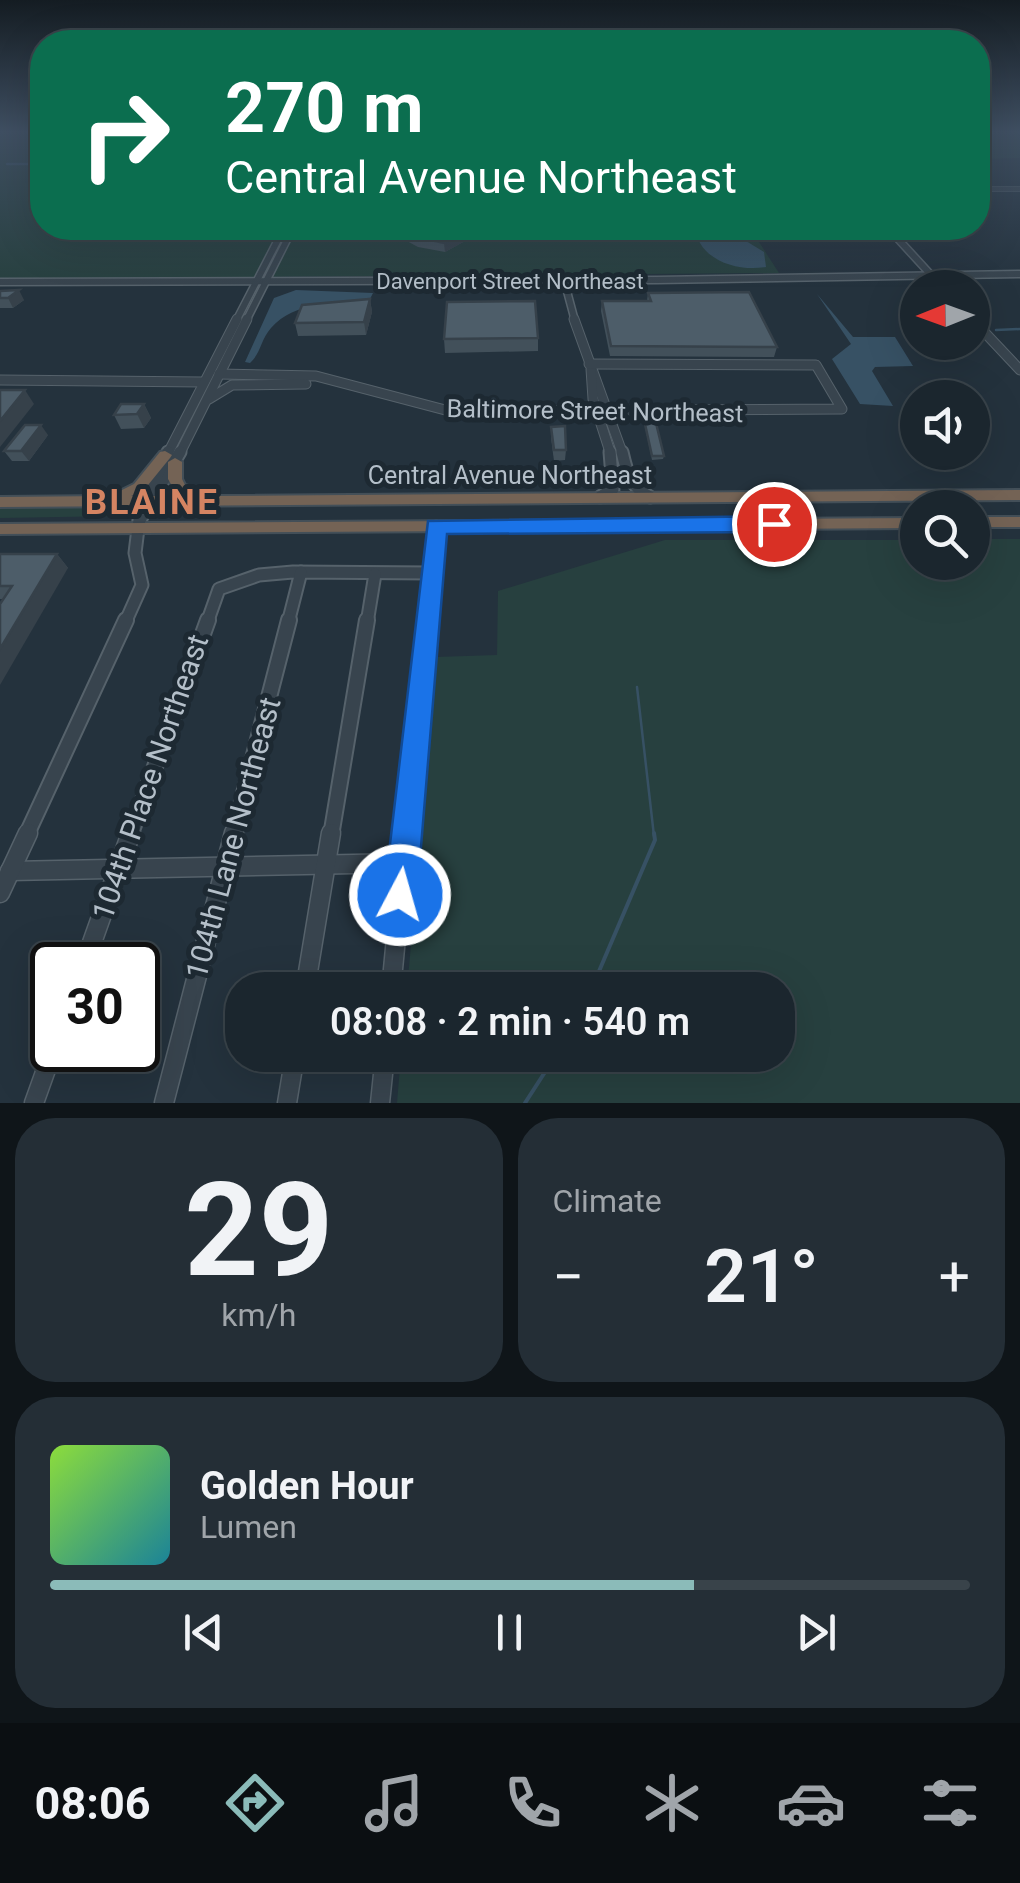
<!DOCTYPE html>
<meta charset="utf-8">
<style>
body{margin:0;font-family:Roboto,sans-serif;background:#242e36;color:#f1f3f6;height:100vh;display:flex;flex-direction:column;font-size:38px;white-space:nowrap}
*{box-sizing:border-box;margin:0}
p{font-size:32px;color:#a0a5aa}
.icon{flex:none;width:55px;height:55px;fill:none;stroke:currentColor;stroke-width:2;stroke-linecap:round;stroke-linejoin:round}
.map{position:relative;height:1103px;overflow:hidden}
.details{display:flex;flex-direction:column;gap:15px;padding:15px;background:#0f1519;flex:1}
.details>*{flex:none}
.guide{position:absolute;left:30px;top:30px;width:960px;height:210px;border-radius:40px;box-shadow:0 10px 40px #0002,0 0 0 2px #39434a;background:#0b6e4f;color:#fff;overflow:hidden}
.needle{width:65px;rotate:269deg}
.tools{position:absolute;left:900px;top:270px;display:grid;gap:20px}
.tools a{display:grid;place-items:center;width:90px;height:90px;border-radius:50%;background:#1b262e;box-shadow:0 10px 40px #0002,0 0 0 2px #39434a;font-size:50px}
.speed{position:absolute;left:30px;top:942px;display:flex;gap:20px;font-size:50px;font-weight:700;text-align:center}
.speed>*{display:grid;place-content:center;width:130px;height:130px;border-radius:50%;background:#1b262e;box-shadow:0 10px 40px #0002,0 0 0 2px #39434a;line-height:1}
.speed .limit{border:5px solid #111;border-radius:15px;background:#fff;color:#111}
.pin{position:absolute;display:grid;place-items:center;width:85px;height:85px;color:#fff;margin:-42px;border:5px solid #fff;border-radius:50%;box-shadow:0 2px 10px #0007}
.me{position:absolute;width:110px;margin:-55px;rotate:6deg;stroke-linejoin:round;filter:drop-shadow(0 0 8px #0008)}
.turn{display:flex;align-items:center;gap:35px;height:210px;padding:0 30px;font-size:45px}
.turn .icon{width:130px;height:130px;stroke-width:2.5}
.turn b{display:block;font-size:70px;line-height:85px}
.big{font-size:75px;font-weight:600;line-height:1.1}
.details .tile{flex:1;display:flex;flex-direction:column;justify-content:center;gap:15px;min-width:0;padding:0 35px;border-radius:40px;background:#242e36}
.details .dial{align-items:center;gap:0}
.dial b{font-size:130px;line-height:1}
.song{display:flex;align-items:center;gap:30px}
.cover{width:120px;height:120px;border-radius:15px;background:linear-gradient(135deg,hsl(90 70% 55%),hsl(190 70% 35%))}
.played{height:10px;border-radius:5px;background:linear-gradient(90deg,#8bbbb9 70%,#39434a 70%)}
.keys{display:flex;justify-content:space-around;direction:ltr}
.heat{display:flex;justify-content:space-between;align-items:center;font-size:55px;direction:ltr}
.details .tiles{flex:1;display:grid;gap:15px;grid-template-columns:1fr 1fr}
.tile:last-child{grid-column:span 2}
.trip{position:absolute;left:225px;top:972px;width:570px;height:100px;border-radius:40px;background:#1b262e;box-shadow:0 10px 40px #0002,0 0 0 2px #39434a;font-weight:600;line-height:100px;text-align:center}
.tabs{display:flex;height:160px;justify-content:space-around;align-items:center;background:#0b0f12;color:#a0a5aa}
.tabs .icon{width:70px;height:70px}
.tabs .active{color:#8bbbb9}
.tabs b{font-size:45px;color:#f1f3f6}
.map>svg:first-child{display:block}
.green{fill:#27403f}
.water{fill:#375164}
.lines{fill:none;stroke-linecap:round;stroke-linejoin:round}
.stream-far1{stroke:#375164;stroke-width:2.5}
.stream{stroke:#375164;stroke-width:4}
.minor-far5-casing{stroke:#56626b;stroke-width:6}
.minor-far4-casing{stroke:#56626b;stroke-width:9}
.minor-far3-casing{stroke:#56626b;stroke-width:11}
.minor-far2-casing{stroke:#56626b;stroke-width:15}
.minor-far1-casing{stroke:#56626b;stroke-width:18}
.minor-casing{stroke:#56626b;stroke-width:21}
.highway-casing{stroke:#434f58;stroke-width:4}
.minor-far5{stroke:#38444e;stroke-width:5}
.minor-far4{stroke:#38444e;stroke-width:6}
.minor-far3{stroke:#38444e;stroke-width:9}
.minor-far2{stroke:#38444e;stroke-width:11}
.minor-far1{stroke:#38444e;stroke-width:14}
.minor{stroke:#38444e;stroke-width:18}
.highway{fill:#746355;fill-rule:evenodd}
.wall{fill:#42505a}
.shaded-wall{fill:#36414a}
.building{fill:#4d5d69;stroke:#36414a;stroke-width:2.5}
.route{fill:#1a73e8;stroke:#114b97;stroke-width:2.5}
.labels{text-anchor:middle;dominant-baseline:central;stroke-width:10;stroke-linejoin:round;paint-order:stroke}
.far-street-label{font-size:22px;fill:#b4bfc9;stroke:#1d2932}
.street-label{font-size:25px;fill:#b4bfc9;stroke:#1d2932}
.near-street-label{font-size:30px;fill:#b4bfc9;stroke:#1d2932}
.district-label{font-size:35px;font-weight:bold;letter-spacing:2.5px;fill:#d58462;stroke:#1d2932}
</style>
<div class="map">
<svg width="1020" height="1103" viewBox="0 0 1020 1103">
<rect width="100%" height="100%" fill="#24323d"/>
<g class="green">
<polygon points="0,131 42,131 42,228 750,228 779,273 0,279"/>
<polygon points="978,131 1020,131 1020,158 978,159"/>
<polygon points="102,506 123,512 119,516 0,518 0,507"/>
<polygon points="973,539 1020,539 1020,1103 397,1103 401,1055 778,1055 778,990 407,990 436,657 497,655 498,591 665,540 917,540 918,562 972,562"/>
</g>
<g class="water">
<path d="M 695,228 L 744,228 L 746,241 L 764,252 L 766,267 C 737,272 699,260 695,228 Z"/>
<path d="M 296,290 L 373,293 L 370,299 C 337,305 295,300 271,328 C 261,339 261,353 250,363 L 245,362 L 274,298 Z"/>
<polygon points="817,294 853,337 895,337 913,366 875,367 872,371 893,406 860,404 832,359 851,344"/>
</g>
<g class="lines">
<g class="stream-far1">
<polyline points="978,152 987,148 986,131"/>
<polyline points="7,164 42,164"/>
<polyline points="996,330 1020,329"/>
<polyline points="637,687 654,836"/>
</g>
<g class="stream">
<polyline points="591,990 655,840 654,833"/>
<polyline points="525,1103 556,1055"/>
</g>
<g class="minor-far5-casing">
<polyline id="minor-far5" points="978,189 1020,189"/>
</g>
<g class="minor-far4-casing">
<g id="minor-far4">
<polyline points="888,228 943,288"/>
<polyline points="564,280 575,321"/>
<polyline points="0,282 657,280 1020,274"/>
<polyline points="236,321 284,228"/>
<polyline points="246,321 293,228"/>
</g>
</g>
<g class="minor-far3-casing">
<g id="minor-far3">
<polyline points="574,319 623,455"/>
<polyline points="972,319 1020,370"/>
<polyline points="591,369 593,399 611,455"/>
<polyline points="219,374 316,376 449,411 842,409 816,365 589,364"/>
<polyline points="0,380 203,382"/>
<polyline points="209,399 232,385 306,384"/>
<polyline points="167,455 237,319"/>
<polyline points="179,455 247,319"/>
</g>
</g>
<g class="minor-far2-casing">
<g id="minor-far2">
<path d="M 622,452 C 627,474 630,486 650,497"/>
<polyline points="600,497 613,489 610,452"/>
<polyline points="140,520 180,452"/>
<polyline points="125,623 142,585 135,553 140,512 168,452"/>
<polyline points="207,623 219,589 259,575 293,572 432,573"/>
<polyline points="288,623 301,572"/>
<polyline points="367,623 375,574"/>
<polyline points="427,623 436,527"/>
</g>
</g>
<g class="minor-far1-casing">
<g id="minor-far1">
<polyline points="26,836 126,620"/>
<polyline points="130,836 208,620"/>
<polyline points="233,836 289,620"/>
<polyline points="331,836 367,620"/>
<polyline points="406,836 427,620"/>
</g>
</g>
<g class="minor-casing">
<g id="minor">
<polyline points="10,871 404,863"/>
<polyline points="0,893 28,833"/>
<polyline points="84,965 131,833"/>
<polyline points="305,990 331,833"/>
<polyline points="391,990 406,833"/>
<polyline points="34,1103 53,1050"/>
<polyline points="164,1103 234,833"/>
<polyline points="287,1103 295,1055"/>
<polyline points="380,1103 385,1055"/>
</g>
</g>
<g class="highway-casing">
<g id="highway">
<polygon points="165,451 172,455 170,458 144,490 131,496 189,496 175,491 168,479 168,462 175,458 182,462 182,479 185,485 207,492 208,496 1020,490 1020,500 0,507 0,497 110,496 134,484 160,452"/>
<rect x="972" y="517" width="48" height="10"/>
<polygon points="918,518 918,528 0,534 0,524"/>
</g>
</g>
<use href="#minor-far5" class="minor-far5"/>
<use href="#minor-far4" class="minor-far4"/>
<use href="#minor-far3" class="minor-far3"/>
<use href="#minor-far2" class="minor-far2"/>
<use href="#minor-far1" class="minor-far1"/>
<use href="#minor" class="minor"/>
<use href="#highway" class="highway"/>
</g>
<g class="wall">
<polygon points="406,228 475,228 476,235 445,252 418,247 405,240 404,230"/>
<polygon points="0,291 24,300 13,308 0,308"/>
<polygon points="648,293 777,347 774,357 610,356 601,311 602,301 647,301"/>
<polygon points="370,299 372,312 366,335 298,336 295,323"/>
<polygon points="538,338 538,351 445,353 444,339"/>
<polygon points="144,404 151,418 144,428 121,429 114,415"/>
<polygon points="645,424 664,456 663,459 652,460 645,427"/>
<polygon points="551,427 566,450 565,460 554,461 551,438"/>
<polygon points="48,435 29,461 12,461 4,451"/>
<polygon points="0,554 57,554 68,568 3,599 0,599"/>
</g>
<g class="shaded-wall">
<polygon points="472,228 475,228 476,235 445,252 444,243"/>
<polygon points="19,290 24,300 13,308 8,298"/>
<polygon points="370,299 372,312 366,335 364,322"/>
<polygon points="25,390 34,404 0,447 0,421"/>
<polygon points="144,404 151,418 144,428 137,414"/>
<polygon points="41,425 48,435 29,461 21,451"/>
<polygon points="57,554 68,568 0,685 0,649"/>
</g>
<g class="building">
<polygon points="408,228 472,228 444,243 417,237 404,230"/>
<polygon points="19,290 8,298 0,298 0,291"/>
<polygon points="749,292 777,347 611,346 602,301 651,301 648,293"/>
<polygon points="370,299 364,322 295,323 302,305"/>
<polygon points="535,301 538,338 444,339 447,302"/>
<polygon points="0,390 25,390 0,421"/>
<polygon points="121,404 144,404 137,414 114,415"/>
<polygon points="656,423 664,456 652,456 645,424"/>
<polygon points="25,425 41,425 21,451 4,451"/>
<polygon points="565,426 566,450 554,450 551,427"/>
<polygon points="0,554 57,554 0,649 0,604 12,586 0,586"/>
</g>
<linearGradient id="sky" x2="0" y2="1"><stop stop-color="#141c22"/><stop offset="0.46" stop-color="#3f4f62"/><stop offset="1" stop-color="#3f4f62" stop-opacity="0"/></linearGradient>
<rect width="1020" height="286" fill="url(#sky)"/>
<polygon class="route" points="774,516 785,524 774,532 447,534 417,895 412,907 400,912 389,907 384,895 428,521"/>
<g class="labels">
<g class="far-street-label">
<text x="510" y="281">Davenport Street Northeast</text>
</g>
<g class="street-label">
<text transform="translate(595 411) rotate(1)">Baltimore Street Northeast</text>
<text x="510" y="475">Central Avenue Northeast</text>
</g>
<g class="near-street-label">
<text transform="translate(150 777) rotate(-71)">104th Place Northeast</text>
<text transform="translate(233 838) rotate(-75)">104th Lane Northeast</text>
</g>
<g class="district-label">
<text x="152" y="502">BLAINE</text>
</g>
</g>
</svg>
<div class="tools">
<a><svg class="needle" viewBox="-14 -14 28 28"><path d="M0-13l5 13h-10z" fill="#e53935"/><path d="M0 13l5-13h-10z" fill="#a0a5aa"/></svg></a>
<a><svg class="icon" aria-label="sound" viewBox="0 0 24 24"><path d="M4 9h4l5-4v14l-5-4H4zM17 9q2 3 0 6"/></svg></a>
<a><svg class="icon" aria-label="search" viewBox="0 0 24 24"><circle cx="10" cy="10" r="6"/><path d="M15 15l6 6"/></svg></a>
</div>
<div class="speed"><div class="limit">30</div></div>
<div class="pin" style="left:774px;top:524px;background:#d93025"><svg class="icon" aria-label="arrive" viewBox="0 0 24 24"><path d="M6 21V4h12l-3 4 3 4H6"/></svg></div>
<svg class="me" style="left:400px;top:895px" viewBox="-20 -20 40 40"><circle r="17" fill="#1a73e8" stroke="#fff" stroke-width="3"/><path d="M0-11L8 9 0 5-8 9z" fill="#fff"/></svg>
<div class="trip">08:08 · 2 min · 540 m</div>
<div class="guide">
<div class="turn"><svg class="icon" aria-label="right" viewBox="0 0 24 24"><path d="M7 20v-9h11M14 6l5 5-5 5"/></svg><div><b>270 m</b>Central Avenue Northeast</div></div>
</div>
</div>
<section class="details">
<div class="tiles">
<div class="tile dial"><b>29</b><p>km/h</p></div>
<div class="tile"><p>Climate</p>
<div class="heat"><a>−</a><b class="big">21°</b><a>+</a></div>
</div>
<div class="tile">
<div class="song"><i class="cover"></i><div><b>Golden Hour</b><p>Lumen</p></div></div>
<div class="played"></div>
<div class="keys"><svg class="icon" aria-label="previous" viewBox="0 0 24 24"><path d="M18 5L8 12l10 7zM5 5v14"/></svg><svg class="icon" aria-label="pause" viewBox="0 0 24 24"><path d="M8 5v14M16 5v14"/></svg><svg class="icon" aria-label="next" viewBox="0 0 24 24"><path d="M6 5l10 7-10 7zM19 5v14"/></svg></div>
</div>
</div>
</section>
<nav class="tabs">
<b>08:06</b>
<svg class="icon active" aria-label="directions" viewBox="0 0 24 24"><path d="M12 3l9 9-9 9-9-9zM9 14v-3h6M13 9l2 2-2 2"/></svg>
<svg class="icon" aria-label="music" viewBox="0 0 24 24"><path d="M9 18V5l10-2v13"/><circle cx="6" cy="18" r="3"/><circle cx="16" cy="16" r="3"/></svg>
<svg class="icon" aria-label="phone" viewBox="0 0 24 24"><path d="M5 4h4l2 5-3 2q2 4 5 5l2-3 5 2v4C11 20 4 13 5 4z"/></svg>
<svg class="icon" aria-label="climate" viewBox="0 0 24 24"><path d="M12 3v18M4 7l16 10M4 17L20 7"/></svg>
<svg class="icon" aria-label="car" viewBox="0 0 24 24"><path d="M5 17H2v-5l4-1 3-4h7l3 4 3 1v5h-3M9 17h6M6 11h13"/><circle cx="7" cy="17" r="2"/><circle cx="17" cy="17" r="2"/></svg>
<svg class="icon" aria-label="filters" viewBox="0 0 24 24"><path d="M4 7h16M4 17h16"/><circle cx="9" cy="7" r="2"/><circle cx="15" cy="17" r="2"/></svg>
</nav>
